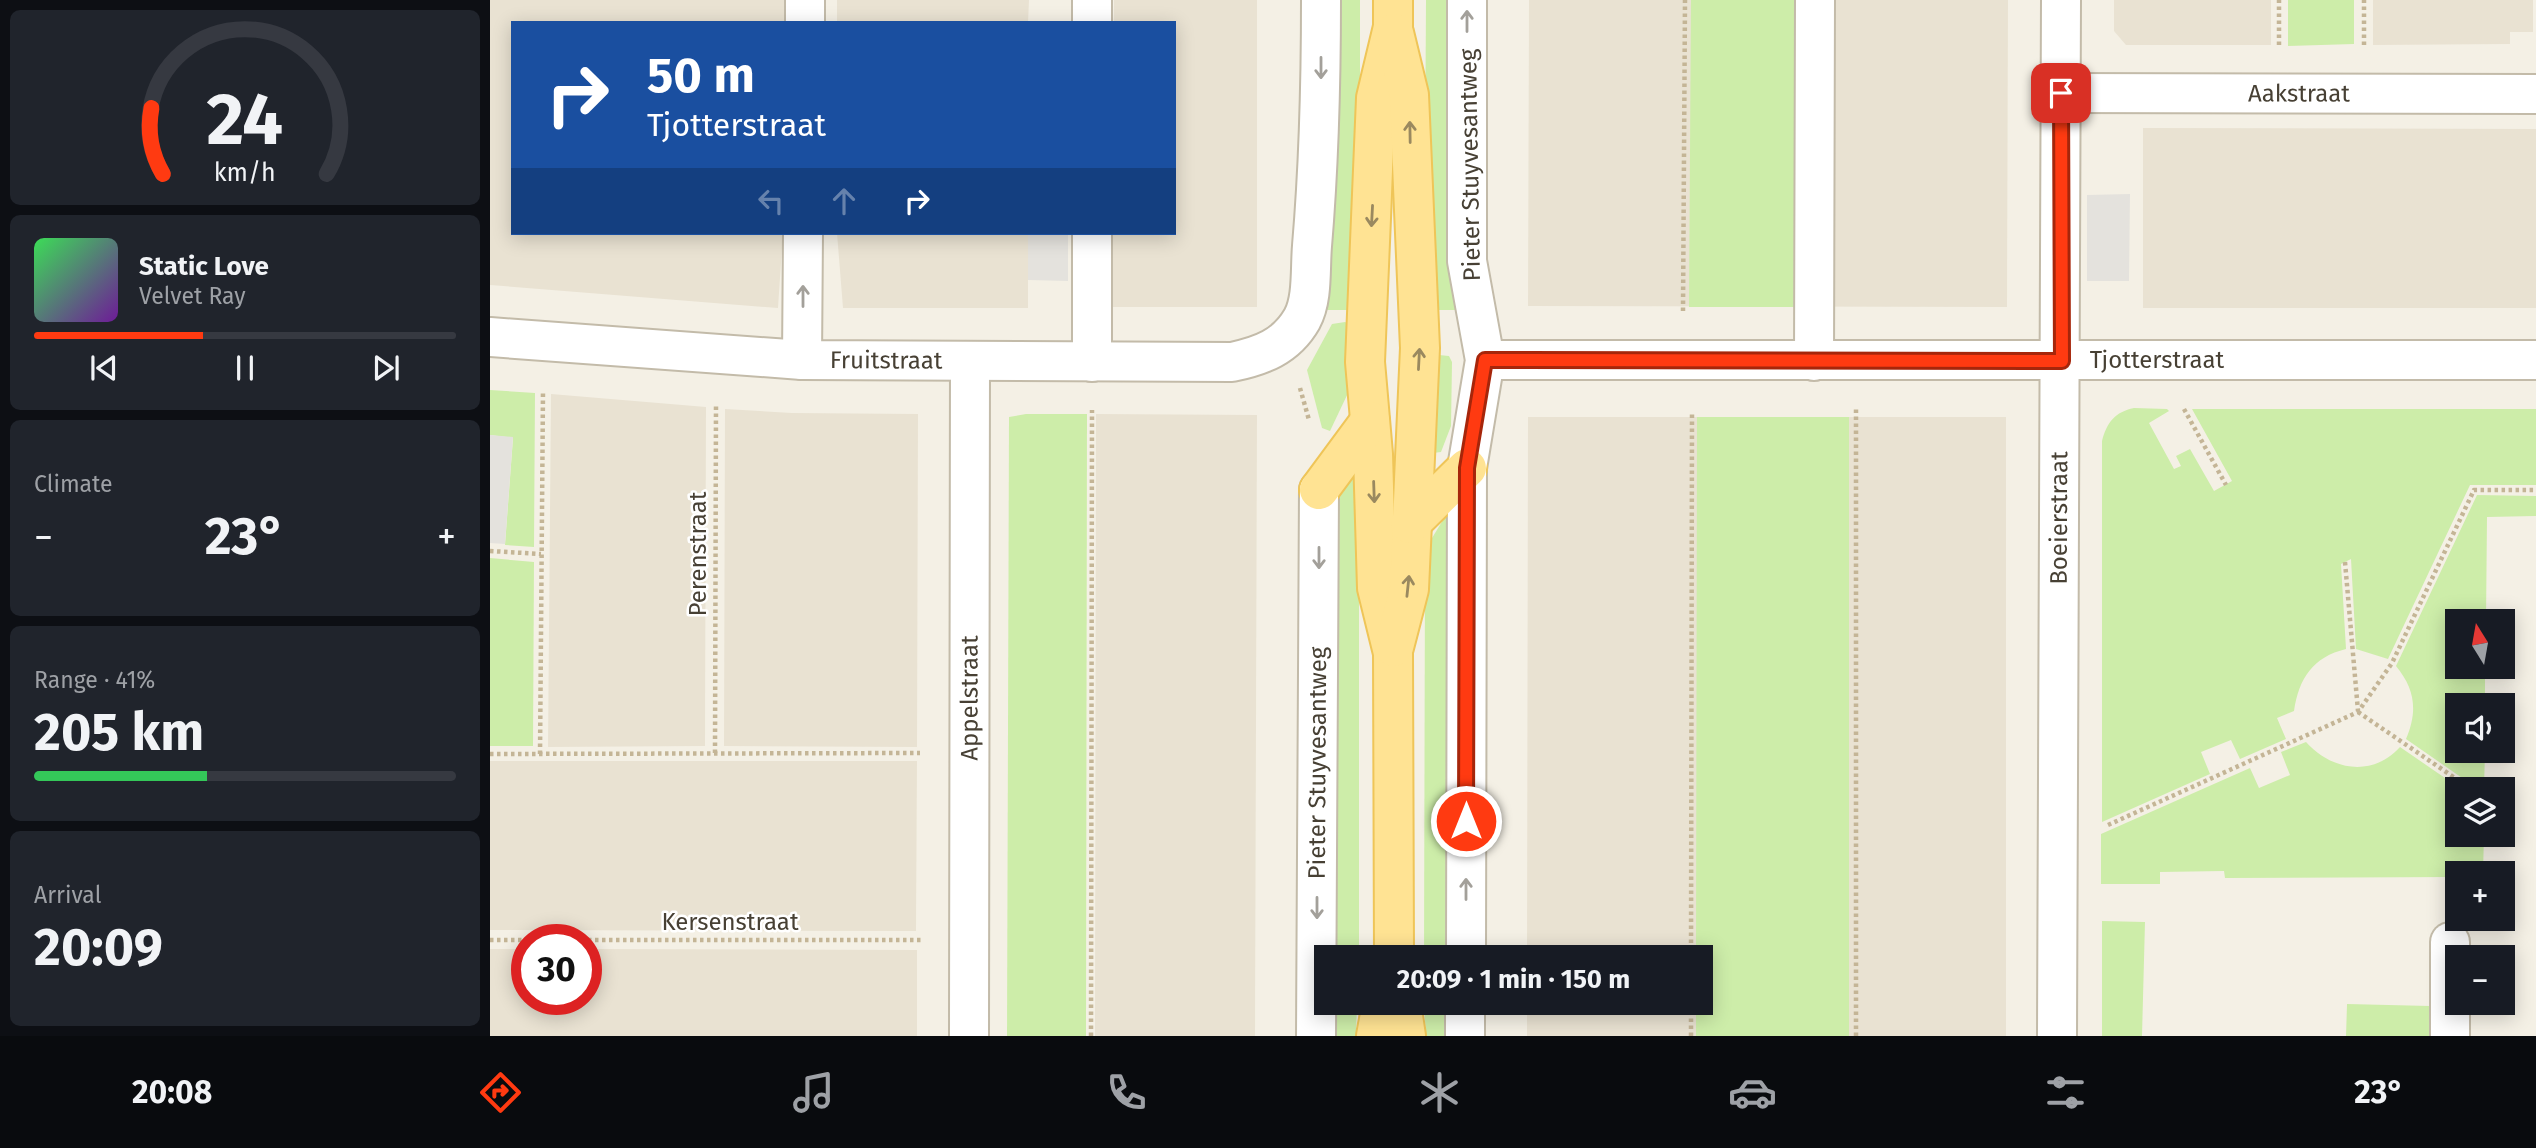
<!DOCTYPE html>
<meta charset="utf-8">
<style>
body{margin:0;font-family:"Fira Sans",sans-serif;background:#20242c;color:#f1f3f6;height:100vh;display:flex;flex-direction:column;font-size:26px;white-space:nowrap}
*{box-sizing:border-box;margin:0}
p{font-size:23px;color:#9ea1a6}
.icon{flex:none;width:38px;height:38px;fill:none;stroke:currentColor;stroke-width:2;stroke-linecap:round;stroke-linejoin:round}
.map{position:relative;flex:1;overflow:hidden}
.side{display:flex;flex-direction:column;gap:10px;padding:10px;background:#0d0f14;width:490px}
.side>*{flex:none}
.top-card{position:absolute;left:21px;top:21px;width:665px;height:214px;border-radius:0px;box-shadow:0 4px 18px #0003;background:#1a4fa0;color:#fff;overflow:hidden}
.needle{width:46px;rotate:349deg}
.buttons{position:absolute;left:1955px;top:609px;display:grid;gap:14px}
.buttons a{display:grid;place-items:center;width:70px;height:70px;border-radius:0px;background:#171b24;box-shadow:0 4px 18px #0003;font-size:35px}
.speed{position:absolute;left:21px;top:924px;display:flex;gap:14px;font-size:35px;font-weight:700;text-align:center}
.speed>*{display:grid;place-content:center;width:91px;height:91px;border-radius:50%;background:#171b24;box-shadow:0 4px 18px #0003;line-height:1}
.speed .limit{border:10px solid #d22;background:#fff;color:#111}
.pin{position:absolute;display:grid;place-items:center;width:60px;height:60px;color:#fff;margin:-30px;border-radius:14px;box-shadow:0 4px 10px #0006}
.me{position:absolute;width:77px;margin:-38px;rotate:0deg;stroke-linejoin:round;filter:drop-shadow(0 0 5px #0008)}
.turn{display:flex;align-items:center;gap:24px;height:147px;padding:0 21px;font-size:32px}
.turn .icon{width:91px;height:91px;stroke-width:2.5}
.turn b{display:block;font-size:49px;line-height:60px}
.lanes{display:flex;align-items:center;height:66px;padding:0 21px;background:#0003;justify-content:center;gap:35px;direction:ltr}
.lanes .off{opacity:.35}
.big{font-size:52px;font-weight:700;line-height:1.1}
.side .widget{flex:1;display:flex;flex-direction:column;justify-content:center;gap:10px;min-width:0;padding:0 24px;border-radius:10px;background:#20242c}
.side .dial{align-items:center;gap:0}
.dial svg{height:182px;overflow:visible;fill:none;stroke:#363941;stroke-width:7;stroke-linecap:round;text-anchor:middle}
.dial text{fill:#f1f3f6;stroke:none}
.song{display:flex;align-items:center;gap:21px}
.cover{width:84px;height:84px;border-radius:10px;background:linear-gradient(135deg,hsl(130 70% 55%),hsl(280 70% 35%))}
.played{height:7px;border-radius:4px;background:linear-gradient(90deg,#ff3a11 40%,#363941 40%)}
.keys{display:flex;justify-content:space-around;direction:ltr}
.heat{display:flex;justify-content:space-between;align-items:center;font-size:38px;direction:ltr}
.charge{height:10px;border-radius:5px;background:linear-gradient(90deg,#34c759 41%,#363941 0)}
.trip{position:absolute;left:824px;top:945px;width:399px;height:70px;border-radius:0px;background:#171b24;box-shadow:0 4px 18px #0003;font-weight:700;line-height:70px;text-align:center}
.menu{display:flex;height:112px;justify-content:space-around;align-items:center;background:#090b0e;color:#9ea1a6}
.menu .icon{width:49px;height:49px}
.menu .on{color:#ff3a11}
.menu b{font-size:32px;color:#f1f3f6}
main{display:flex;flex:1;min-height:0}
.map>svg:first-child{display:block}
.residential{fill:#e9e2d2}
.green{fill:#cdeda9}
.parking{fill:#e4e2dd}
.lines{fill:none;stroke-linecap:round;stroke-linejoin:round}
.minor-casing{stroke:#c3bba9;stroke-width:42}
.major-casing{stroke:#efc558;stroke-width:42}
.path{stroke:#c4b596;stroke-width:4.5;stroke-dasharray:3.5 3.5;stroke-linecap:butt}
.minor{stroke:#fff;stroke-width:38}
.major{stroke:#ffe393;stroke-width:38}
.oneway{stroke:#a3a09a}
.oneway2{stroke:#9a895f}
.route-casing{stroke:#a6260b;stroke-width:18}
.route{stroke:#ff3a11;stroke-width:12}
.labels{text-anchor:middle;dominant-baseline:central;stroke-width:5;stroke-linejoin:round;paint-order:stroke}
.street-label{font-size:24px;fill:#474034;stroke:#fff}
</style>
<main>
<section class="side">
<div class="widget dial"><svg viewBox="0 0 100 80">
<path d="M14 69A42 42 0 1 1 86 69"/>
<path d="M14 69A42 42 0 0 1 9 40" stroke="#ff3a11"/>
<text x="50" y="56" font-size="32" font-weight="700">24</text>
<text x="50" y="72" font-size="11">km/h</text>
</svg></div>
<div class="widget">
<div class="song"><i class="cover"></i><div><b>Static Love</b><p>Velvet Ray</p></div></div>
<div class="played"></div>
<div class="keys"><svg class="icon" aria-label="previous" viewBox="0 0 24 24"><path d="M18 5L8 12l10 7zM5 5v14"/></svg><svg class="icon" aria-label="pause" viewBox="0 0 24 24"><path d="M8 5v14M16 5v14"/></svg><svg class="icon" aria-label="next" viewBox="0 0 24 24"><path d="M6 5l10 7-10 7zM19 5v14"/></svg></div>
</div>
<div class="widget"><p>Climate</p>
<div class="heat"><a>−</a><b class="big">23°</b><a>+</a></div>
</div>
<div class="widget"><p>Range · 41%</p><b class="big">205 km</b><div class="charge"></div></div>
<div class="widget"><p>Arrival</p><b class="big">20:09</b></div>
</section>
<div class="map">
<svg width="2046" height="1036" viewBox="0 0 2046 1036">
<rect width="100%" height="100%" fill="#f4f0e5"/>
<g class="residential">
<polygon points="0,0 296,0 296,23 23,23 23,233 293,233 288,308 0,285"/>
<polygon points="347,0 539,0 538,23 347,23"/>
<polygon points="624,0 767,0 767,307 623,307 623,233 684,233 684,23 624,23"/>
<polygon points="1039,0 1518,0 1517,307 1038,306"/>
<polygon points="1624,0 1781,0 1781,45 1636,45 1624,31"/>
<polygon points="1883,0 2043,0 2043,32 2020,32 2020,44 1883,45"/>
<polygon points="1653,128 2046,129 2046,308 1653,308"/>
<polygon points="347,233 538,233 538,308 353,308"/>
<polygon points="61,394 216,407 215,746 58,747"/>
<polygon points="235,409 302,413 428,414 427,747 234,746"/>
<polygon points="606,414 767,415 765,1036 605,1036"/>
<polygon points="1038,417 1516,417 1516,1036 1037,1036 1037,1003 1211,1003 1211,957 1037,957"/>
<polygon points="0,761 427,761 426,931 0,930"/>
<polygon points="0,949 37,949 37,999 96,999 96,949 427,950 427,1036 0,1036"/>
</g>
<g class="green">
<polygon points="846,0 870,0 870,149 858,310 835,310"/>
<polygon points="936,0 961,0 968,308 966,310 947,310 935,166"/>
<polygon points="1201,0 1311,0 1309,307 1199,307"/>
<polygon points="1798,0 1864,0 1864,44 1798,46"/>
<polygon points="855,322 859,324 859,391 840,431 832,428 817,370 842,324"/>
<polygon points="949,355 959,356 962,362 961,426 951,452 943,453"/>
<polygon points="0,390 45,393 44,547 15,545 23,438 0,435"/>
<path d="M 1644,408 L 1677,409 L 1679,411 L 1659,423 L 1684,469 L 1691,466 L 1686,456 L 1700,449 L 1724,491 L 1742,481 L 1702,409 L 2046,409 L 2046,485 L 1980,485 L 1898,659 L 1866,649 L 1861,559 L 1851,564 L 1856,649 C 1823,657 1809,678 1804,711 L 1787,718 L 1796,739 L 1750,759 L 1741,740 L 1711,752 L 1720,774 L 1612,822 L 1612,441 C 1617,422 1625,412 1644,408 Z"/>
<polygon points="536,414 597,414 596,1036 517,1036 519,417"/>
<polygon points="1207,417 1359,417 1359,1036 1206,1036 1206,1003 1211,1003 1211,957 1206,957"/>
<polygon points="859,474 867,475 869,543 869,957 843,957 845,508"/>
<path d="M 1987,495 L 2046,496 L 2046,516 L 1997,517 L 1996,621 L 1967,621 L 1967,667 L 1995,667 L 1995,705 L 1967,705 L 1967,751 L 1995,751 L 1994,789 L 1988,789 L 1916,739 C 1928,711 1925,689 1906,666 Z"/>
<polygon points="956,515 959,957 934,957 935,567 939,543"/>
<polygon points="0,558 44,562 43,746 0,746"/>
<path d="M 1816,742 C 1841,770 1882,778 1910,747 L 1971,789 L 1967,789 L 1967,835 L 1994,835 L 1993,873 L 1967,873 L 1967,877 L 1735,878 L 1734,871 L 1670,872 L 1670,884 L 1611,884 L 1611,834 L 1760,768 L 1769,788 L 1800,775 L 1791,752 Z"/>
<polygon points="1612,921 1655,922 1652,1036 1612,1036"/>
<polygon points="843,1003 867,1003 866,1036 843,1036"/>
<polygon points="934,1003 959,1003 959,1036 936,1036"/>
<polygon points="1857,1004 1940,1006 1940,1036 1856,1036"/>
</g>
<g class="parking">
<polygon points="1640,194 1639,281 1597,281 1597,195"/>
<polygon points="538,233 578,233 578,281 538,280"/>
<polygon points="0,435 23,437 15,544 0,543"/>
</g>
<g class="lines">
<g class="minor-casing">
<g id="minor">
<polyline points="602,0 602,23"/>
<polyline points="315,23 315,0"/>
<path id="s1" d="M 1571,93 L 2046,94"/>
<polyline points="602,233 602,362"/>
<path id="s2" d="M 0,337 L 312,360 L 742,362 C 771,356 796,347 812,319 C 823,299 820,269 822,246 C 829,164 831,83 831,0"/>
<polyline points="312,360 313,233"/>
<path id="s3" d="M 995,360 L 2046,360"/>
<polyline points="1324,361 1325,0"/>
<polyline points="976,957 977,468 995,360 977,261 977,0"/>
<path id="s4" d="M 479,1036 L 480,361"/>
<path id="s5" d="M 826,1036 L 829,490"/>
<polyline points="975,1036 975,1003"/>
<path id="s6" d="M 1567,1036 L 1571,0"/>
<polyline points="1960,1036 1960,942"/>
</g>
</g>
<g class="major-casing">
<g id="major">
<polyline points="903,0 903,27 886,98 875,362 883,454 887,588 903,653 904,957"/>
<polyline points="904,33 919,95 930,348 919,589 904,647"/>
<polyline points="829,490 880,421"/>
<polyline points="920,524 977,468"/>
<polyline points="911,1003 916,1036"/>
<polyline points="886,1036 892,1003"/>
</g>
</g>
<g class="path">
<polyline points="1789,45 1789,0"/>
<polyline points="1874,45 1874,0"/>
<polyline points="1193,311 1195,0"/>
<polyline points="810,388 819,420"/>
<polyline points="1694,409 1736,485"/>
<polyline points="0,551 51,554"/>
<polyline points="1855,562 1868,711"/>
<polyline points="1868,712 1981,789"/>
<polyline points="225,753 226,404"/>
<polyline points="0,754 430,753"/>
<polyline points="50,754 53,391"/>
<polyline points="1618,825 1868,712 1902,663 1984,490 2046,490"/>
<polyline points="0,940 431,940"/>
<polyline points="1201,957 1202,411"/>
<polyline points="601,1036 602,410"/>
<polyline points="1201,1036 1201,1003"/>
<polyline points="1366,1036 1366,408"/>
</g>
<use href="#minor" class="minor"/>
<use href="#major" class="major"/>
</g>
<defs><path id="oneway-shaft" d="M-6 0H5M1.5-3L5.5 0L1.5 3" fill="none" stroke-width="1.6" stroke-linecap="round" stroke-linejoin="round" transform="scale(1.75)"/></defs>
<g class="oneway">
<use href="#oneway-shaft" transform="translate(977 21) rotate(-90)"/>
<use href="#oneway-shaft" transform="translate(831 68) rotate(90)"/>
<use href="#oneway-shaft" transform="translate(313 296) rotate(-90)"/>
<use href="#oneway-shaft" transform="translate(829 558) rotate(90)"/>
<use href="#oneway-shaft" transform="translate(976 889) rotate(-90)"/>
<use href="#oneway-shaft" transform="translate(827 908) rotate(90)"/>
</g>
<g class="oneway2">
<use href="#oneway-shaft" transform="translate(920 132) rotate(-91)"/>
<use href="#oneway-shaft" transform="translate(882 216) rotate(93)"/>
<use href="#oneway-shaft" transform="translate(929 359) rotate(-87)"/>
<use href="#oneway-shaft" transform="translate(884 492) rotate(88)"/>
<use href="#oneway-shaft" transform="translate(918 586) rotate(-84)"/>
</g>
<g class="lines">
<g class="route-casing">
<polyline id="route" points="976,821 977,468 995,360 1572,361 1571,93"/>
</g>
<use href="#route" class="route"/>
</g>
<g class="labels">
<g class="street-label">
<text stroke="none"><textPath href="#s1" startOffset="238">Aakstraat</textPath></text>
<text transform="translate(980 165) rotate(-91)">Pieter Stuyvesantweg</text>
<text stroke="none"><textPath href="#s2" startOffset="397">Fruitstraat</textPath></text>
<text stroke="none"><textPath href="#s3" startOffset="672">Tjotterstraat</textPath></text>
<text stroke="none"><textPath href="#s6" startOffset="518">Boeierstraat</textPath></text>
<text transform="translate(208 554) rotate(-90)">Perenstraat</text>
<text stroke="none"><textPath href="#s4" startOffset="338">Appelstraat</textPath></text>
<text stroke="none"><textPath href="#s5" startOffset="273">Pieter Stuyvesantweg</textPath></text>
<text x="240" y="922">Kersenstraat</text>
</g>
</g>
</svg>
<div class="buttons">
<a><svg class="needle" viewBox="-14 -14 28 28"><path d="M0-13l5 13h-10z" fill="#e53935"/><path d="M0 13l5-13h-10z" fill="#9ea1a6"/></svg></a>
<a><svg class="icon" aria-label="sound" viewBox="0 0 24 24"><path d="M4 9h4l5-4v14l-5-4H4zM17 9q2 3 0 6"/></svg></a>
<a><svg class="icon" aria-label="layers" viewBox="0 0 24 24"><path d="M12 4l9 5-9 5-9-5zM3 14l9 5 9-5"/></svg></a>
<a>+</a>
<a>−</a>
</div>
<div class="speed"><div class="limit">30</div></div>
<div class="pin" style="left:1571px;top:93px;background:#d93025"><svg class="icon" aria-label="arrive" viewBox="0 0 24 24"><path d="M6 21V4h12l-3 4 3 4H6"/></svg></div>
<svg class="me" style="left:976px;top:821px" viewBox="-20 -20 40 40"><circle r="17" fill="#ff3a11" stroke="#fff" stroke-width="3"/><path d="M0-11L8 9 0 5-8 9z" fill="#fff"/></svg>
<div class="trip">20:09 · 1 min · 150 m</div>
<div class="top-card">
<div class="turn"><svg class="icon" aria-label="right" viewBox="0 0 24 24"><path d="M7 20v-9h11M14 6l5 5-5 5"/></svg><div><b>50 m</b>Tjotterstraat</div></div>
<div class="lanes"><svg class="icon off" aria-label="left" viewBox="0 0 24 24"><path d="M17 20v-9H6M10 6l-5 5 5 5"/></svg><svg class="icon off" aria-label="ahead" viewBox="0 0 24 24"><path d="M12 20V5M6 11l6-6 6 6"/></svg><svg class="icon" aria-label="right" viewBox="0 0 24 24"><path d="M7 20v-9h11M14 6l5 5-5 5"/></svg></div>
</div>
</div>
</main>
<nav class="menu">
<b>20:08</b>
<svg class="icon on" aria-label="directions" viewBox="0 0 24 24"><path d="M12 3l9 9-9 9-9-9zM9 14v-3h6M13 9l2 2-2 2"/></svg>
<svg class="icon" aria-label="music" viewBox="0 0 24 24"><path d="M9 18V5l10-2v13"/><circle cx="6" cy="18" r="3"/><circle cx="16" cy="16" r="3"/></svg>
<svg class="icon" aria-label="phone" viewBox="0 0 24 24"><path d="M5 4h4l2 5-3 2q2 4 5 5l2-3 5 2v4C11 20 4 13 5 4z"/></svg>
<svg class="icon" aria-label="climate" viewBox="0 0 24 24"><path d="M12 3v18M4 7l16 10M4 17L20 7"/></svg>
<svg class="icon" aria-label="car" viewBox="0 0 24 24"><path d="M5 17H2v-5l4-1 3-4h7l3 4 3 1v5h-3M9 17h6M6 11h13"/><circle cx="7" cy="17" r="2"/><circle cx="17" cy="17" r="2"/></svg>
<svg class="icon" aria-label="filters" viewBox="0 0 24 24"><path d="M4 7h16M4 17h16"/><circle cx="9" cy="7" r="2"/><circle cx="15" cy="17" r="2"/></svg>
<b>23°</b>
</nav>
